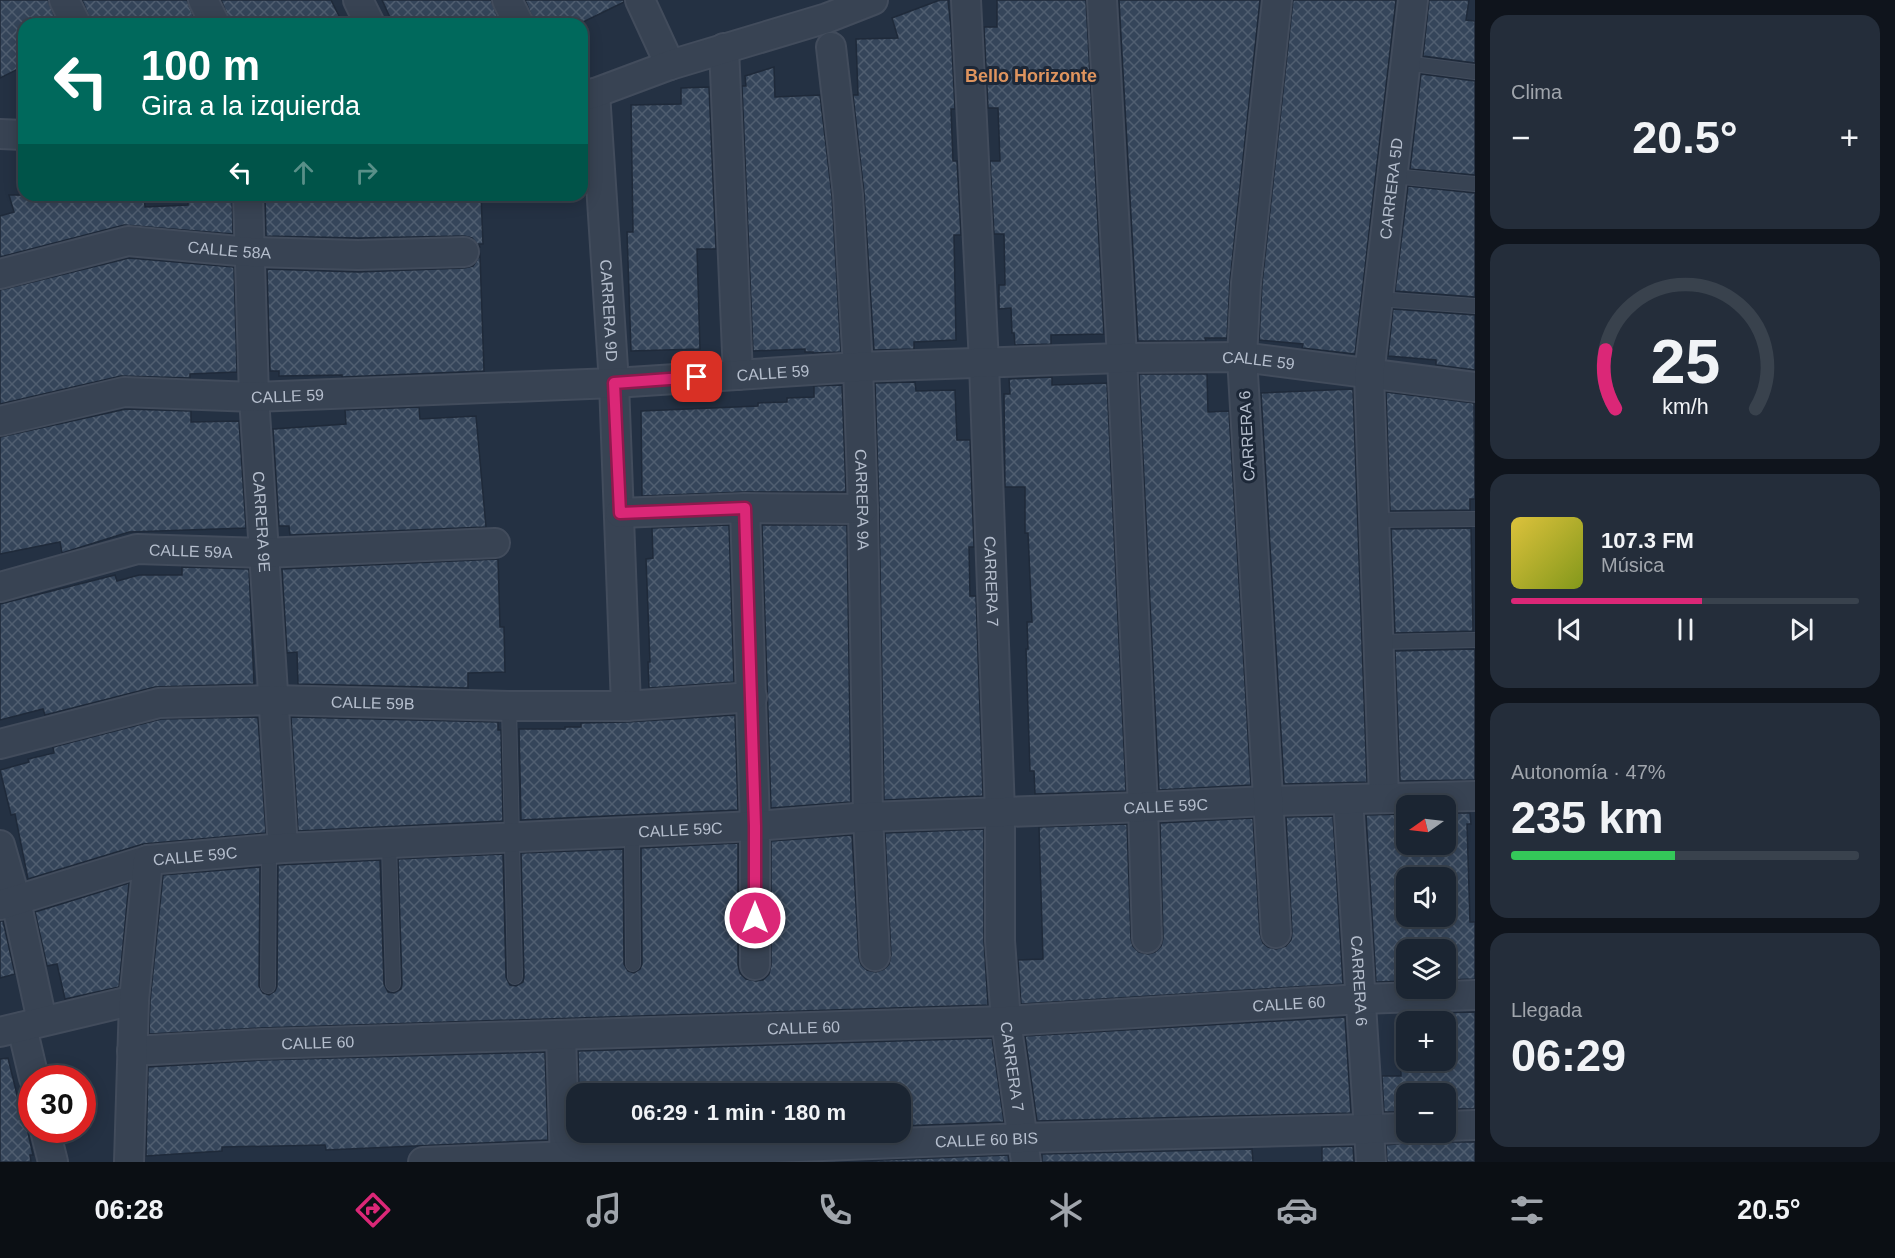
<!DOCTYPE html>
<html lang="es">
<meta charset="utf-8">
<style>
body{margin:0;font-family:Helvetica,sans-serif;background:#242d3a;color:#f1f3f6;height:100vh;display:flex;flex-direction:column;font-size:22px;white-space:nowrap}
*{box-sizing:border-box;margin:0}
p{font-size:20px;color:#a0a5ac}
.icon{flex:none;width:33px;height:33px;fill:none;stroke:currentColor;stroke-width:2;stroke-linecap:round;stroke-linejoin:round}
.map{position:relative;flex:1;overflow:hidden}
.side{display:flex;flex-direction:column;gap:15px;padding:15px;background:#0f141c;width:420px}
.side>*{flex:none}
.hud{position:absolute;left:18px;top:18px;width:570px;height:183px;border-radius:18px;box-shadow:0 3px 15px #0003,0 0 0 2px #39424d;background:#00695c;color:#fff;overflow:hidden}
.needle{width:39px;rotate:256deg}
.fabs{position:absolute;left:1396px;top:795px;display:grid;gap:12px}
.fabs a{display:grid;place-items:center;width:60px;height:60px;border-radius:12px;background:#1b2532;box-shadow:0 3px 15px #0003,0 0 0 2px #39424d;font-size:30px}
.speed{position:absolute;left:18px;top:1065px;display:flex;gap:12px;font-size:30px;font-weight:700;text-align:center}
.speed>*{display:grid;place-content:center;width:78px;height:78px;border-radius:50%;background:#1b2532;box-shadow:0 3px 15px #0003,0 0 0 2px #39424d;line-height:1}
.speed .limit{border:9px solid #d22;background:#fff;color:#111}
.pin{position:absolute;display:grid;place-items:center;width:51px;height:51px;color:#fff;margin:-26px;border-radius:12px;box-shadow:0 3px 9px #0006}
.me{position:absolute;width:66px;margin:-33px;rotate:0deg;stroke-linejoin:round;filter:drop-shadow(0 0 4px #0008)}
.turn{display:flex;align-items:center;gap:21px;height:126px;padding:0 24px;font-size:27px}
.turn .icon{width:78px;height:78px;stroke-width:2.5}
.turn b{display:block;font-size:42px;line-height:51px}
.lanes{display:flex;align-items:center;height:57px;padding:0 24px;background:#0003;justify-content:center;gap:30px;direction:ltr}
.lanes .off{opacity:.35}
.big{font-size:45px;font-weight:800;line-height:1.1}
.side .tile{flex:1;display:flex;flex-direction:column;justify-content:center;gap:9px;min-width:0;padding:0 21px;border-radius:18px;background:#242d3a}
.side .dial{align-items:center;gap:0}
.dial svg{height:156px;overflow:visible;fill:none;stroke:#39424d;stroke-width:7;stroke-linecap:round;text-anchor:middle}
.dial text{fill:#f1f3f6;stroke:none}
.song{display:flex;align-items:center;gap:18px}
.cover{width:72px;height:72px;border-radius:9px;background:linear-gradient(135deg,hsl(50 70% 55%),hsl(70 70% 35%))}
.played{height:6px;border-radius:3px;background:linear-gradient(90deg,#db2777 55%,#39424d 55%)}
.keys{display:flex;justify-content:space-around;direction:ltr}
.heat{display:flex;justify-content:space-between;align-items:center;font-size:33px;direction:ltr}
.charge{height:9px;border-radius:4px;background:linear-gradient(90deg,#34c759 47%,#39424d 0)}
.trip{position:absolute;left:566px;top:1083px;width:345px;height:60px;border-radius:18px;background:#1b2532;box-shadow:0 3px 15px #0003,0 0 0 2px #39424d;font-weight:800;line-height:60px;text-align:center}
.tab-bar{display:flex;height:96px;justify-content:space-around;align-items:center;background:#0b0f14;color:#a0a5ac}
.tab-bar .icon{width:42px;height:42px}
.tab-bar .on{color:#db2777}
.tab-bar b{font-size:27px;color:#f1f3f6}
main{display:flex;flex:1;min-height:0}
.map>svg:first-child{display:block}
.building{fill:url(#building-cross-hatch);stroke:#1f2a3a;stroke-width:1.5;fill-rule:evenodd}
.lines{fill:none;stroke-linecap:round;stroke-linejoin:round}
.lane-casing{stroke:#424c5c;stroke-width:16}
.street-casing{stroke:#424c5c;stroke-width:32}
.lane{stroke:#384353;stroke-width:14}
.street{stroke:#384353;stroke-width:28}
.route-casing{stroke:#8e194d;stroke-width:15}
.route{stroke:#db2777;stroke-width:10}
.labels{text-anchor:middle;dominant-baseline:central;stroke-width:6;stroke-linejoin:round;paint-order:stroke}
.street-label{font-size:16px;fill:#b5becd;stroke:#1d2838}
.neighbourhood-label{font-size:18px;font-weight:bold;fill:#df945e;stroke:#1d2838}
</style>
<main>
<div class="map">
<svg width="1475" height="1162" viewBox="0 0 1475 1162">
<defs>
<pattern id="building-cross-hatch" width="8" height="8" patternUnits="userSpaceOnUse" patternTransform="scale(1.5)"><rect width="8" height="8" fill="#35455a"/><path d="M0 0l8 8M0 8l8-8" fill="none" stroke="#505e70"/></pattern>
</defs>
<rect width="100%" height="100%" fill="#243143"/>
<g class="building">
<polygon points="0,0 48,0 58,24 24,24 24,66 0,78"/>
<polygon points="82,0 187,0 197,24 92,24"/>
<polygon points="221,0 331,0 343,24 231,24"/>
<polygon points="382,0 491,0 501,24 393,24"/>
<polygon points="525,0 624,0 624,2 579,24 535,24"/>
<polygon points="940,0 948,0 951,29 955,109 951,109 953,161 957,161 961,235 954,235 956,340 914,342 914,349 874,350 864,193 853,95 858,95 856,39 898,38 892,18"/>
<polygon points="997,0 1086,0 1104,334 1051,335 1051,344 1015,345 1014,333 1012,333 1011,308 999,309 999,285 1005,285 1004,234 994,234 990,161 1000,161 998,108 988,108 984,27 997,27"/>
<polygon points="1119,0 1260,0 1230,281 1227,338 1205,338 1206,341 1138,341"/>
<polygon points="1293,0 1396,0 1355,354 1302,348 1303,344 1259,340 1262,284"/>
<polygon points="1429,0 1469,0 1466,20 1475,21 1475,63 1423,56"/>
<polygon points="774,67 775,97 820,95 832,196 841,352 813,353 813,352 805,352 805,349 753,351 742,86 746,86 745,76"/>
<polygon points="1421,74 1475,81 1475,175 1410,169"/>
<polygon points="709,87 716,249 697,249 700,349 631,351 627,232 633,232 631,105 681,104 681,88"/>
<polygon points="1408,186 1475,193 1475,297 1395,291"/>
<polygon points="9,195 144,195 145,207 188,205 188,195 232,195 233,234 124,225 0,257 0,216 14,212"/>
<polygon points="265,195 428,195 428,197 481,195 483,244 479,244 480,248 472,238 464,236 358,238 266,236"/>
<polygon points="480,255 484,371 342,377 342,375 279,376 279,371 270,371 267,269 358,272 464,268 473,266"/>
<polygon points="129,258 234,267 237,372 190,374 190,378 121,376 0,404 0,290"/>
<polygon points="1393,309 1475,315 1475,370 1436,365 1436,360 1388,356"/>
<polygon points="1139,374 1207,374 1208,412 1229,411 1251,785 1159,790"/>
<polygon points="1052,377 1052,385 1107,383 1126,791 1035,794 1034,771 1030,771 1026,649 1028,649 1027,622 1032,622 1028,533 1025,533 1025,487 1005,487 1004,394 1010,394 1009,379"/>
<polygon points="915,382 916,391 955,390 957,440 970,440 974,547 969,547 970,596 976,596 983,796 884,800 879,508 875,383"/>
<polygon points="842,385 846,492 744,492 642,496 641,411 758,406 758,403 787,402 787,398 814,397 814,386"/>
<polygon points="1353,389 1367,782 1284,784 1261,393"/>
<polygon points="1386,392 1474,403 1475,499 1470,499 1470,510 1390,511"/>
<polygon points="419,407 420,419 476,416 486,527 290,535 289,526 279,526 273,429 346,424 345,410"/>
<polygon points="126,409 191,411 191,422 239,421 246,528 129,532 62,553 60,542 0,554 0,437"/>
<polygon points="729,525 734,682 649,688 648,662 650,662 646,559 653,558 652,528"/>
<polygon points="762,525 847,525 851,802 771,808"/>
<polygon points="1471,528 1473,631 1395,633 1391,529"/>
<polygon points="498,559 500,627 504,627 505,672 468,673 468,688 298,684 297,652 287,653 282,569"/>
<polygon points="182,567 249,569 254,684 155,687 45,715 43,709 0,720 0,604 115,575 117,581 139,575 182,575"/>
<polygon points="1473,649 1475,650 1475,780 1400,781 1395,651"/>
<polygon points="735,715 738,810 521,820 519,729 565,729 565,727 581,727 581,723 627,722"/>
<polygon points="255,717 258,718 266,833 143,844 28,879 15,814 11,815 0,770 29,762 28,759 54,753 53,747 161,719"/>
<polygon points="291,717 498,722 498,730 501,730 503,821 298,831"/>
<path d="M 1446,813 L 1470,813 L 1471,824 L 1467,824 L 1470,922 L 1475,922 L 1475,979 L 1446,980 L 1446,950 L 1407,950 L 1407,981 L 1376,982 L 1366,815 L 1407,814 L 1407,844 L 1446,844 ZM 1407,878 L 1446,878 L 1446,916 L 1407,916 Z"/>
<polygon points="1333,816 1343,984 1021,1004 1018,960 1043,959 1039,827 1127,824 1131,939 1133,946 1139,952 1148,954 1155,952 1161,946 1163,938 1160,823 1253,818 1260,934 1263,943 1268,947 1276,949 1286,946 1291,940 1292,932 1286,817"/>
<polygon points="984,829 984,941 988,1005 261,1028 149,1034 150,1001 163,875 260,867 259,986 263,993 269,995 275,991 277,986 278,865 380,860 384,984 388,992 394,993 401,989 402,984 398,859 503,854 506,977 510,985 516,986 523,982 524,977 521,853 623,849 624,964 628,971 634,973 640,969 642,964 641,848 738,843 738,965 740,973 746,979 756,981 763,980 769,974 771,965 771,841 852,835 859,957 861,964 867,970 876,972 884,969 889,964 891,955 885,833"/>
<polygon points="129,883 119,987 65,999 57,964 47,966 35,912"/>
<polygon points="0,921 3,921 15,974 0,978"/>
<path d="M 1475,1012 L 1475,1109 L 1446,1109 L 1446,1094 L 1407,1094 L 1407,1112 L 1384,1112 L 1382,1076 L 1401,1076 L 1400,1014 ZM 1407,1022 L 1446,1022 L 1446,1060 L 1407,1060 Z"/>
<polygon points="1345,1017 1351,1113 1037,1121 1025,1036"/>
<polygon points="992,1038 1004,1122 900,1126 900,1094 579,1094 578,1051"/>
<polygon points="545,1052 548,1140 326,1150 325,1145 222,1147 222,1151 146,1156 148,1067 263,1060"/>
<polygon points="8,1058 20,1107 24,1106 29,1126 27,1128 33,1155 30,1155 31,1162 0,1162 0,1059"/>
<polygon points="581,1132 747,1132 581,1139"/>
<polygon points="1422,1132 1431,1132 1438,1140 1446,1142 1475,1142 1475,1162 1387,1162 1386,1145 1415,1142"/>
<polygon points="1353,1146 1354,1162 1322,1162 1322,1147"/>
<polygon points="1252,1149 1253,1162 1042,1162 1042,1154"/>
<polygon points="1008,1155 1009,1162 835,1162"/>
</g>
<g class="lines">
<g class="lane-casing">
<g id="lane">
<polyline points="1405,63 1475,72"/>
<polyline points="1393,176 1475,184"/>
<polyline points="1378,299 1475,306"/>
<polyline points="1373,520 1475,519"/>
<polyline points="1378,642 1475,640"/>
<polyline points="509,706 515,977"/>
<polyline points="632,833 633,964"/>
<polyline points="389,844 393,984"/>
<polyline points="268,986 269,850"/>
</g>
</g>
<g class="street-casing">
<g id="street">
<polyline points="64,0 76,24"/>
<polyline points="203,0 215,24"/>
<polyline points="358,0 370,24"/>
<polyline points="507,0 519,24"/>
<polyline points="640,0 670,65"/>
<path id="s1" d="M 966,0 L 984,363 L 1000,813 L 1000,941 L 1006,1021 L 1026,1162"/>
<polyline points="1102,0 1122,358 1143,807 1147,938"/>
<path id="s2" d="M 831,47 L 848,195 L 858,367 L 863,509 L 868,817 L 875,956"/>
<polyline points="724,48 738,375"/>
<path id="s3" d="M 595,93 L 614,383 L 626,706"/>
<polyline points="582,96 595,93 670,65 827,18 873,0"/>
<polyline points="0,134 24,135"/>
<path id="s4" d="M 248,195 L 254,397 L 283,848"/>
<path id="s5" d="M 0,274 L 128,241 L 250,252 L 358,255 L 464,252"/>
<path id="s6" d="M 0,421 L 124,392 L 254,397 L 614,383 L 858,367 L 1122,358 L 1242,357 L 1475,387"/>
<polyline points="745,508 755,826 755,965"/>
<polyline points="620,513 745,508 863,509"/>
<path id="s7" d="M 0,587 L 137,549 L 263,553 L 495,543"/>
<path id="s8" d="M 0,744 L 159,703 L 272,700 L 509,706 L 626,706 L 752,697"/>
<path id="s9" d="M 1384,797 L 1369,375 L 1413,0"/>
<path id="s10" d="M 1348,799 L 1371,1162"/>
<polyline points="0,845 16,901 42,1021"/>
<path id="s11" d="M 0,905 L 148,860 L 283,848 L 755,826 L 868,817 L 1143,807 L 1267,801 L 1475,796"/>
<polyline points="1276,933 1242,357 1246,283 1277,0"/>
<polyline points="22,1027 34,1078"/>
<polyline points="0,1032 134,1000"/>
<polyline points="561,1036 565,1162"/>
<path id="s12" d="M 132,1051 L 262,1044 L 1006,1021 L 1361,999 L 1475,995"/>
<polyline points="1446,1126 1475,1125"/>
<polyline points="45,1130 53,1162"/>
<polyline points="129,1162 134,1000 148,860"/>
<path id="s13" d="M 423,1162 L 1022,1138 L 1407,1128"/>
</g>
</g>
<use href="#lane" class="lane"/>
<use href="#street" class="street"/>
</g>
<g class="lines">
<g class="route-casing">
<polyline id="route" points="697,377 614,383 620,513 745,508 755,826 755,918"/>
</g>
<use href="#route" class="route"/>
</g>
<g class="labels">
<g class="street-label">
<text stroke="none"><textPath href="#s9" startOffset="610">CARRERA 5D</textPath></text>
<text stroke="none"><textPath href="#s5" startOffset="234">CALLE 58A</textPath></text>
<text stroke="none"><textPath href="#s3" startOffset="218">CARRERA 9D</textPath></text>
<text stroke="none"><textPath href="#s6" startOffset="1263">CALLE 59</textPath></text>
<text stroke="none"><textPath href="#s6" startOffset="777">CALLE 59</textPath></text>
<text stroke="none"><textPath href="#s6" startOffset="291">CALLE 59</textPath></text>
<text transform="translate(1247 436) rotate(-93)">CARRERA 6</text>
<text stroke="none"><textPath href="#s2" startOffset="454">CARRERA 9A</textPath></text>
<text stroke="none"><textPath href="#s4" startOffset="327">CARRERA 9E</textPath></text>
<text stroke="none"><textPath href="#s7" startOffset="196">CALLE 59A</textPath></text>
<text stroke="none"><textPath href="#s1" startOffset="582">CARRERA 7</textPath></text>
<text stroke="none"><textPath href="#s8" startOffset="378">CALLE 59B</textPath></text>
<text stroke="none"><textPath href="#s11" startOffset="1174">CALLE 59C</textPath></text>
<text stroke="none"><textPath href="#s11" startOffset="688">CALLE 59C</textPath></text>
<text stroke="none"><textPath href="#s11" startOffset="202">CALLE 59C</textPath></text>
<text stroke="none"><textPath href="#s10" startOffset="182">CARRERA 6</textPath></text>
<text stroke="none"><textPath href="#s12" startOffset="1158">CALLE 60</textPath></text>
<text stroke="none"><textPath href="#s12" startOffset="672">CALLE 60</textPath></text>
<text stroke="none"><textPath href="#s12" startOffset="186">CALLE 60</textPath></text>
<text stroke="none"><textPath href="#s1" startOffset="1068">CARRERA 7</textPath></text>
<text stroke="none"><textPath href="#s13" startOffset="564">CALLE 60 BIS</textPath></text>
</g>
<g class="neighbourhood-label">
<text x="1031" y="76">Bello Horizonte</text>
</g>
</g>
</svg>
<div class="fabs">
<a><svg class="needle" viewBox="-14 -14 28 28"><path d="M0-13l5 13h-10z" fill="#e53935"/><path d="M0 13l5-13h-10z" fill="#a0a5ac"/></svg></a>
<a><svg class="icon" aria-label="sound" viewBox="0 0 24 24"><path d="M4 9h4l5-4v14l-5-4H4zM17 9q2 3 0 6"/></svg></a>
<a><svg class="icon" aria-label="layers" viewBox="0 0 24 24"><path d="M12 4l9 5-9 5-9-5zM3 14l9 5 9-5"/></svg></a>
<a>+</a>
<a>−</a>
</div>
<div class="speed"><div class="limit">30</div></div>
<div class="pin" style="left:697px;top:377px;background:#d93025"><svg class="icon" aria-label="arrive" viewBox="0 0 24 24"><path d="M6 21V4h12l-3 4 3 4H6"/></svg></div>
<svg class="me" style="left:755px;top:918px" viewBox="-20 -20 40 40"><circle r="17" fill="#db2777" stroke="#fff" stroke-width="3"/><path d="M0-11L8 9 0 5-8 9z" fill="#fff"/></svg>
<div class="trip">06:29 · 1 min · 180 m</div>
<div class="hud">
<div class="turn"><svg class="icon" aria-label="left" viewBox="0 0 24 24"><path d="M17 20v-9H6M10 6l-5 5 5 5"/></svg><div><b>100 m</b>Gira a la izquierda</div></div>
<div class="lanes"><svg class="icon" aria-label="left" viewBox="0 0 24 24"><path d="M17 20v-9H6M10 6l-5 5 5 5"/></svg><svg class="icon off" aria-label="ahead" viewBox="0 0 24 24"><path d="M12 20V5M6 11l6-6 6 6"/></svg><svg class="icon off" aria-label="right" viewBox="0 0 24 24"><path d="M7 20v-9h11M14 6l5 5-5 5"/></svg></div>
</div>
</div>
<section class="side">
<div class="tile"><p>Clima</p>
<div class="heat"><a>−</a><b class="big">20.5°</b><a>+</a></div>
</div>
<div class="tile dial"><svg viewBox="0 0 100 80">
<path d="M14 69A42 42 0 1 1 86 69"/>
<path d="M14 69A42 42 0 0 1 9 39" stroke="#db2777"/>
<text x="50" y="56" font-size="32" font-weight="700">25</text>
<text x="50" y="72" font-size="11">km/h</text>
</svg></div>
<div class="tile">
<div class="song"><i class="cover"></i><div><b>107.3 FM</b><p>Música</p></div></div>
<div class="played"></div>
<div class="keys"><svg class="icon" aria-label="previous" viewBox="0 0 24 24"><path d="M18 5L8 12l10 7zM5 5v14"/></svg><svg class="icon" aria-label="pause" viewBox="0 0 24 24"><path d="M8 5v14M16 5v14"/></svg><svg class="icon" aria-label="next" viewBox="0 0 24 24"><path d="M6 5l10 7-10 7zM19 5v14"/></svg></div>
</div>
<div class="tile"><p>Autonomía · 47%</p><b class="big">235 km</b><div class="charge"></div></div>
<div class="tile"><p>Llegada</p><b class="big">06:29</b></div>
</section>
</main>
<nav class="tab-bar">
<b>06:28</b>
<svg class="icon on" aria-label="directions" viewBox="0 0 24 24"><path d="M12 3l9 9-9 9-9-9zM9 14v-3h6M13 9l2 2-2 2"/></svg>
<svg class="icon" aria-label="music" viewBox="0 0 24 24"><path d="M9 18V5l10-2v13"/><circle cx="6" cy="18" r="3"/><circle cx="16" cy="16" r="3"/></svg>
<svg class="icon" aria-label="phone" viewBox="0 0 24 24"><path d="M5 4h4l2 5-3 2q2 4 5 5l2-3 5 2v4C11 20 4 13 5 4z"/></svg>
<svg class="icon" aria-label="climate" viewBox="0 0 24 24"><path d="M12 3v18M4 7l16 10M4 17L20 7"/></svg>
<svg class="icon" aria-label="car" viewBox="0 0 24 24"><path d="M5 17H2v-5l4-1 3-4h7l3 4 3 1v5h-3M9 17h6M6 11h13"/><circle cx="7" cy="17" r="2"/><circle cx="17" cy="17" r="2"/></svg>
<svg class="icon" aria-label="filters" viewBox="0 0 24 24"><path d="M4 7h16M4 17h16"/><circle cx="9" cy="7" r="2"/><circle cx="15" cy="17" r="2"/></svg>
<b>20.5°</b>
</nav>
